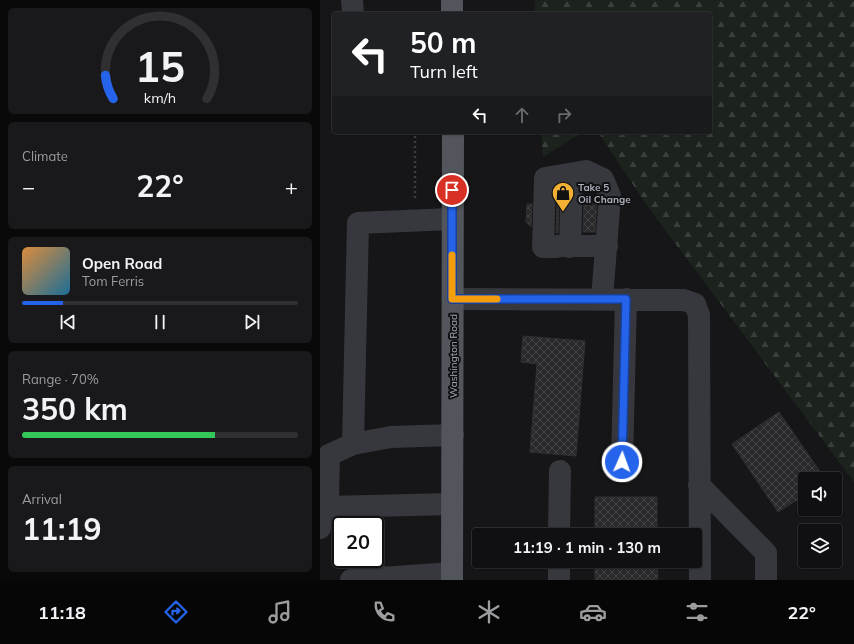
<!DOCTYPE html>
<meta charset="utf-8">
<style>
:root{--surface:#101012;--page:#19191b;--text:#f1f3f6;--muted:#9c9d9f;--line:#303032;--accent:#2563eb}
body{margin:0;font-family:Mulish,sans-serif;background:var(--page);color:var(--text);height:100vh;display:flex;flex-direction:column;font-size:15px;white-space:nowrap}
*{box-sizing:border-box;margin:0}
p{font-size:13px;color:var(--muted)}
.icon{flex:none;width:22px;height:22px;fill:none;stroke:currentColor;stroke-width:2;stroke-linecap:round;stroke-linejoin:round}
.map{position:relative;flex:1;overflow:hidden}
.side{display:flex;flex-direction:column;gap:8px;padding:8px;background:#09090a;width:320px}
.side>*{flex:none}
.guide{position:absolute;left:12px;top:12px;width:380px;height:122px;border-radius:4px;box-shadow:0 1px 3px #0004,0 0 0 1px var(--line);background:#202124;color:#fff;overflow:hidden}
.buttons{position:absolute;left:478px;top:472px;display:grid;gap:8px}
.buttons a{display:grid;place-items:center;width:44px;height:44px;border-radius:4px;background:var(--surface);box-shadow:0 1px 3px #0004,0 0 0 1px var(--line);font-size:20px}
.speed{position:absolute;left:12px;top:516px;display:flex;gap:8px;font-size:20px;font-weight:700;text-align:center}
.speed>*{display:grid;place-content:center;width:52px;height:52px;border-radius:50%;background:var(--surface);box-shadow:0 1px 3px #0004,0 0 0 1px var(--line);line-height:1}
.speed .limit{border:2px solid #111;border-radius:6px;background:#fff;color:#111}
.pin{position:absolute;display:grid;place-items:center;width:34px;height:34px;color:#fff;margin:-17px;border:2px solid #fff;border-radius:50%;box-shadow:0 1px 4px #0007}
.me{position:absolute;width:44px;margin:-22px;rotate:2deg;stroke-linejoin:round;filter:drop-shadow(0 0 3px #0008)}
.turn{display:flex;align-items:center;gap:14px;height:84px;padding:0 12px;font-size:18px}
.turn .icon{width:52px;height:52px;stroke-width:2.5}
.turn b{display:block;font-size:28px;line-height:34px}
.lanes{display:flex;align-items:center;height:38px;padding:0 12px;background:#0003;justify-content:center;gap:20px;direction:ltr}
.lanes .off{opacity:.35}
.big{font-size:30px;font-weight:700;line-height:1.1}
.side .card{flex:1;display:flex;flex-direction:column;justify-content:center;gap:6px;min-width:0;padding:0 14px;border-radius:6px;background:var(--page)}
.side .dial{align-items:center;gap:0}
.dial svg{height:104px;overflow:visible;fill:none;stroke:var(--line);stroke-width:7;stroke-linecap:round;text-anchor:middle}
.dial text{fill:var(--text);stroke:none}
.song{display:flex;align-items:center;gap:12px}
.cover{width:48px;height:48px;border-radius:6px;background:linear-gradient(135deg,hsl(30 70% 55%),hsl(200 70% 35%))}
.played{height:4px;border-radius:2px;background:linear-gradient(90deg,var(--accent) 15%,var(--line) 15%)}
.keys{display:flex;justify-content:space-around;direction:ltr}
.heat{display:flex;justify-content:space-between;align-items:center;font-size:22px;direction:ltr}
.charge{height:6px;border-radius:3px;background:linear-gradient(90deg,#34c759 70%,var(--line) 0)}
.trip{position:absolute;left:152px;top:528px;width:230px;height:40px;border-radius:4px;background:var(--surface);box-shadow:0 1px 3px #0004,0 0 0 1px var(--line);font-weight:700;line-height:40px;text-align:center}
.tab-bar{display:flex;height:64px;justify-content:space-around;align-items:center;background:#060607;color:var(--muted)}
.tab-bar .icon{width:28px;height:28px}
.tab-bar .selected{color:var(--accent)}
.tab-bar b{font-size:18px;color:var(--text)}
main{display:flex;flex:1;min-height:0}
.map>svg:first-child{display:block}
.forest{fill:url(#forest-firs)}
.building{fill:url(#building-cross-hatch);stroke:#303034}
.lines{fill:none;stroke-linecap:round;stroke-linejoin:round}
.path{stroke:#3d3f44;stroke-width:2.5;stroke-dasharray:2 3;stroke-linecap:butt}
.minor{stroke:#37383d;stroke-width:22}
.major{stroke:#53555c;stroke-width:22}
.route-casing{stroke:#184099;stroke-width:10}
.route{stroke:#2563eb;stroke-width:7}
.slow{stroke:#f59e0b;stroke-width:7}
.labels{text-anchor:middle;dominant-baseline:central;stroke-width:4;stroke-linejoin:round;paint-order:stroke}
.poi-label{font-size:10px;font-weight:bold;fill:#a8adb8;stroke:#111113;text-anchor:start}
.street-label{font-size:10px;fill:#a8adb8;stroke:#111113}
</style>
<main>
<section class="side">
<div class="card dial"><svg viewBox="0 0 100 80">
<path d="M14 69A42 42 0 1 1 86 69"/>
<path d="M14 69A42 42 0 0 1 8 51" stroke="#2563eb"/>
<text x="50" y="56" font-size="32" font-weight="700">15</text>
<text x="50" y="72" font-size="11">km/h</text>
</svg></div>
<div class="card"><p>Climate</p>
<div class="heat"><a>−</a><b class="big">22°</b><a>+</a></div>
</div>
<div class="card">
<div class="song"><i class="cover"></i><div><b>Open Road</b><p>Tom Ferris</p></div></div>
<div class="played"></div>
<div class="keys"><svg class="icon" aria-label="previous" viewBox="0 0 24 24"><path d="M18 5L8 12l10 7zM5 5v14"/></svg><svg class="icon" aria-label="pause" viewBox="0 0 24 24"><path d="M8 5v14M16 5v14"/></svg><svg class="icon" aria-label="next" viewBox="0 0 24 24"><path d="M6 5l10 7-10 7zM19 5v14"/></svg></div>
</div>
<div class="card"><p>Range · 70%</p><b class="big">350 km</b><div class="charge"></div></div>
<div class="card"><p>Arrival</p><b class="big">11:19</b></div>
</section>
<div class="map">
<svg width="534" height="580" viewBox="0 0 534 580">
<defs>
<pattern id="forest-firs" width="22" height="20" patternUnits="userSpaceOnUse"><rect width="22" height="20" fill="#1c231d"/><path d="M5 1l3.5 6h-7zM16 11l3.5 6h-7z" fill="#3a403c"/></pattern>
<pattern id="building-cross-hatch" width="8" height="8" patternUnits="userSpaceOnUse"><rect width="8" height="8" fill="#29292c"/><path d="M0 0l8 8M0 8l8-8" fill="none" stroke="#454548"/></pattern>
</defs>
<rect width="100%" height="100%" fill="#161618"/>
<!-- forest -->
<path class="forest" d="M215 0H534V482L328 207 278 132H390V14H214Z
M221 132H262L223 157Z"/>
<!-- building -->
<path class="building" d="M277 203 275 232H263L264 204Z
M207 204H212L211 227 206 222Z
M237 204H239L238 233H236Z
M203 336 265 341 256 456 210 452 217 364 201 362Z
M459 412 505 479H485V495L458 512 412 444Z
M275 497H337V535H275Z
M275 561H337L338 580H275Z"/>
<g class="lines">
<!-- path -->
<path class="path" d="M95 198V132"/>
<!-- minor -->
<path class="minor" d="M32 0 33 14
M236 246H287
M236 247H223L225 178 266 171
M250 247 252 176 266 171 283 179 290 196 282 299
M133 299 364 300 375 304 379 315 380 580
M33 444 71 437 133 435
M302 462 306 299
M379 485 446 553V580
M6 507 132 504
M0 528 8 498 9 455 33 444 38 223 132 219
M239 535 240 471
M47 559 61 580
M31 580 132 573
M239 580V561"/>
<!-- major -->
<path class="major" d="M132 0V14
M132 580 133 132"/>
</g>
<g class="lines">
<!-- route casing -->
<g class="route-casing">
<path id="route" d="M132 190V299H306L302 462"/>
</g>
<!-- route -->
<use href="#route" class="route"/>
<!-- slow -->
<path class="slow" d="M132 255V299H177"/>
</g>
<!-- icons -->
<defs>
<g id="shop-pin" transform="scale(1.15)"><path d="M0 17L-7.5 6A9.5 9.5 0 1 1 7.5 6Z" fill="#f2b134" stroke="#111113"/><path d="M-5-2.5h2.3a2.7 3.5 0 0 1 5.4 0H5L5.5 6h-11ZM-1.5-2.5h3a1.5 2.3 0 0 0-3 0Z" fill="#111"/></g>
</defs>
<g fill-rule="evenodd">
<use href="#shop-pin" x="243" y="193"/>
</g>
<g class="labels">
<!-- poi labels -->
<g class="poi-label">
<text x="258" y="187">Take 5<tspan x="258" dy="12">Oil Change</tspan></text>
</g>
<!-- street labels -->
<g class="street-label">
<text transform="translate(133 356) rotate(-90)">Washington Road</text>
</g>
</g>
</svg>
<div class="buttons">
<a><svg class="icon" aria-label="sound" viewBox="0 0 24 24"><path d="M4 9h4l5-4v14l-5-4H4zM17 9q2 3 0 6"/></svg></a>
<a><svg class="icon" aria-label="layers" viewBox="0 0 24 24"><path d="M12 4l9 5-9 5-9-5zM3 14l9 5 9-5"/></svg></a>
</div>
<div class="speed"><div class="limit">20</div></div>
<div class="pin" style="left:132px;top:190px;background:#d93025"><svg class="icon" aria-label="arrive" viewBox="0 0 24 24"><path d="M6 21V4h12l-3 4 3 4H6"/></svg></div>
<svg class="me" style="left:302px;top:462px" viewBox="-20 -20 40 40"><circle r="17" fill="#2563eb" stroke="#fff" stroke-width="3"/><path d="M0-11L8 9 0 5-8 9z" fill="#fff"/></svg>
<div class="trip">11:19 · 1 min · 130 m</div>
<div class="guide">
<div class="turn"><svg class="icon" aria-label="left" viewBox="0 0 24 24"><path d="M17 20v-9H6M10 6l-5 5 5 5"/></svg><div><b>50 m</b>Turn left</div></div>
<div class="lanes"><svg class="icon" aria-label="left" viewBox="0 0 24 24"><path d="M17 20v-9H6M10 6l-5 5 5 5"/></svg><svg class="icon off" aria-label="ahead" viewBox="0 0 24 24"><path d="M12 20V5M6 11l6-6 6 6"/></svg><svg class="icon off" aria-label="right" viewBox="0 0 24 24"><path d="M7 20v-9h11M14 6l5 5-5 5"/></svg></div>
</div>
</div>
</main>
<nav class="tab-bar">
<b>11:18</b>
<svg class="icon selected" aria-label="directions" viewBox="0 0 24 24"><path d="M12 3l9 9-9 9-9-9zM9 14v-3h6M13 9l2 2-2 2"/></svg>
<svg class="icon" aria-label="music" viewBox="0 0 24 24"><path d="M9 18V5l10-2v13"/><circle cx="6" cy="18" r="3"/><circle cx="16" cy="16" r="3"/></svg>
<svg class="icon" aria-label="phone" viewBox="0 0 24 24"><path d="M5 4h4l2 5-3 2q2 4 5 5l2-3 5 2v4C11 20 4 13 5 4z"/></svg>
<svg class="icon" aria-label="climate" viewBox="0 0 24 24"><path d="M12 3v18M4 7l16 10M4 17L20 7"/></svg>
<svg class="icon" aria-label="car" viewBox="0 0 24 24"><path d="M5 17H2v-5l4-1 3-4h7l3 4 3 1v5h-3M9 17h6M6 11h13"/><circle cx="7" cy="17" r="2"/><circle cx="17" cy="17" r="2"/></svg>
<svg class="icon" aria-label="filters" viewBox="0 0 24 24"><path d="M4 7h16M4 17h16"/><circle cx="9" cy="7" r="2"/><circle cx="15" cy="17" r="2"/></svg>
<b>22°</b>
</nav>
